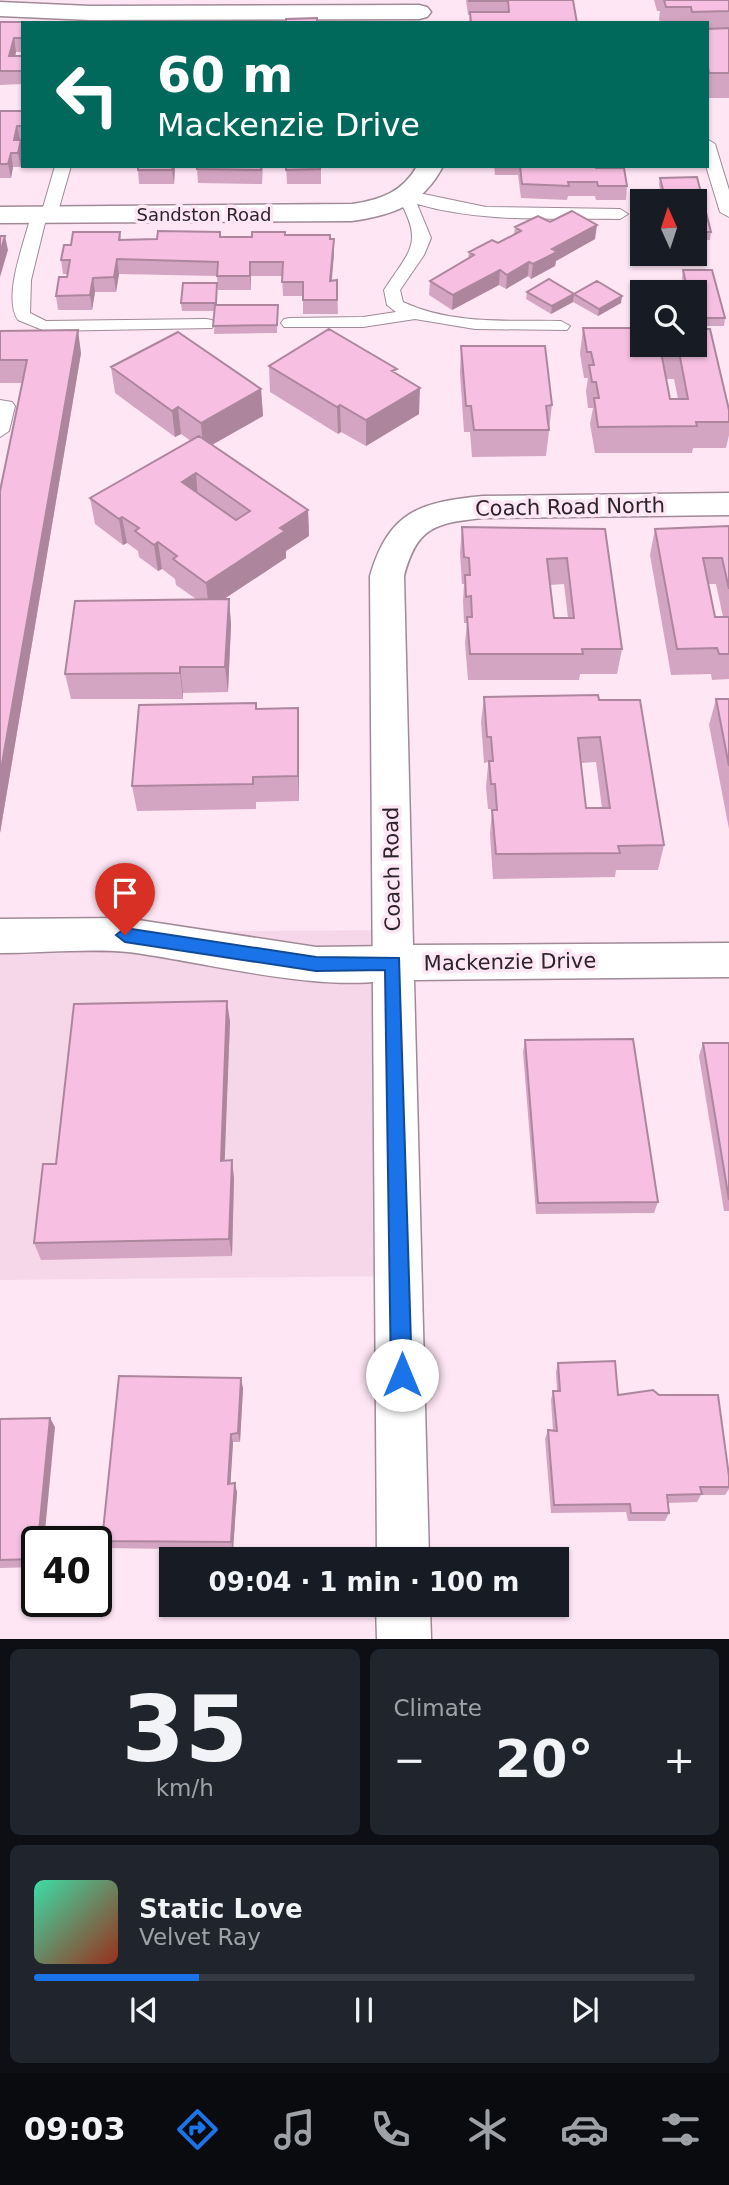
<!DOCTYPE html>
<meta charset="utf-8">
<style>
:root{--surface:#171b24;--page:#20242c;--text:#f1f3f6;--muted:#9ea1a6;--line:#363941;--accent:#1a73e8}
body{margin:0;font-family:"DejaVu Sans",sans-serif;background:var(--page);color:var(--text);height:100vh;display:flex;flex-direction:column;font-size:26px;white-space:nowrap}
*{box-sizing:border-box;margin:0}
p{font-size:23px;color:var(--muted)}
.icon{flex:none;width:38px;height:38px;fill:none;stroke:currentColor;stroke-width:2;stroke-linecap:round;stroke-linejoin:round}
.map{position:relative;height:1639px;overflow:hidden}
.panel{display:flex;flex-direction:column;gap:10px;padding:10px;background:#0d0f14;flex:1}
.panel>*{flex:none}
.top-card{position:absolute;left:21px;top:21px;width:688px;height:147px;border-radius:0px;box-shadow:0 2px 5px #0004;background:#00695c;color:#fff;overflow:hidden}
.needle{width:46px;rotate:357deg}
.fabs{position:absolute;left:630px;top:189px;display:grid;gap:14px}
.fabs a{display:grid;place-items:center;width:77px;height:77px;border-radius:0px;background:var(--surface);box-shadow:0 2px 5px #0004;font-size:35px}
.speed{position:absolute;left:21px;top:1526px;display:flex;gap:14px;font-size:35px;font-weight:700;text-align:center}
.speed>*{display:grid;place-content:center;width:91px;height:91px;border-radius:50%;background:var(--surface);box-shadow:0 2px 5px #0004;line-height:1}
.speed .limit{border:4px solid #111;border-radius:10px;background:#fff;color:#111}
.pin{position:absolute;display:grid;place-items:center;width:60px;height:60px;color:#fff;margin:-72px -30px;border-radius:50% 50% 50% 0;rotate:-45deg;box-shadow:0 0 7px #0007}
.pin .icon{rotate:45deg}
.me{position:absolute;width:77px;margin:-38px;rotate:0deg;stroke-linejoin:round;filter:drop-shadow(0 0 5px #0008)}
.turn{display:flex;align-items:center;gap:24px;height:147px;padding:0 21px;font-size:32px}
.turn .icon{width:91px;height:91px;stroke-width:2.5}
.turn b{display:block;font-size:49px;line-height:60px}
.big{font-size:52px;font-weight:600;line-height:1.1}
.panel .card{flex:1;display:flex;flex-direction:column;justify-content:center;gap:10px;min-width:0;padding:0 24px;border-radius:10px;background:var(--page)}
.panel .dial{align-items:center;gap:0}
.dial b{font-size:91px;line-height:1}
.song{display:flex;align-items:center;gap:21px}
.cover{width:84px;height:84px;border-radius:10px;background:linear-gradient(135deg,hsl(160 70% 55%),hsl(10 70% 35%))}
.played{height:7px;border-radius:4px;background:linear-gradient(90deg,var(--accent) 25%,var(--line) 25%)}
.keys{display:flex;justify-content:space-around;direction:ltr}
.heat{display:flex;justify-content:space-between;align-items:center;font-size:38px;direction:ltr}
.panel .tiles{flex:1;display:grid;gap:10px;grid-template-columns:1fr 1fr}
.card:last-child{grid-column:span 2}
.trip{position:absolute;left:159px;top:1547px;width:410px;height:70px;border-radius:0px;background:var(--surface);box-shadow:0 2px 5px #0004;font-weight:600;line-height:70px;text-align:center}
.menu{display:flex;height:112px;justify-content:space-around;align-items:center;background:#090b0e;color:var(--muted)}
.menu .icon{width:49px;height:49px}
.menu .active{color:var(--accent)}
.menu b{font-size:32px;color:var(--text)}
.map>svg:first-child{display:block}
.built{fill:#f6d7e9}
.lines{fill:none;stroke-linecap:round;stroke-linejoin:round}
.lane-casing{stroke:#a08a97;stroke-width:2}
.street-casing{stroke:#a08a97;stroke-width:3}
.secondary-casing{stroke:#a08a97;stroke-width:3}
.lane{fill:#fff;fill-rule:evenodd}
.street{fill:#fff;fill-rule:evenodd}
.secondary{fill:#fff;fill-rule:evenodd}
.wall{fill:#d4a5c2;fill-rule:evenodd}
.shaded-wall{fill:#ad869e}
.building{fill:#f7c0e2;stroke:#ad869e;stroke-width:2;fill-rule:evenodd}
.route{fill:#1a73e8;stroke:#114b97;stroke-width:2}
.labels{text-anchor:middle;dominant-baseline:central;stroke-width:7;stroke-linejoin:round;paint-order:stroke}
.far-street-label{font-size:18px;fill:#2d2429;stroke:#fee6f4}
.street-label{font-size:21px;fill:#2d2429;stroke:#fee6f4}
</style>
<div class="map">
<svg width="729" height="1639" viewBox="0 0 729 1639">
<rect width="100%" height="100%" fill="#fee6f4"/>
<!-- built -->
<path class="built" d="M398 930 407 1276 0 1280V933Z"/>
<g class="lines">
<!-- lane casing -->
<g class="lane-casing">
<path id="lane" d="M707 139 715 144 729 190V217L720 212 706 166Z
M55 166H71L57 215 46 219 31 280 30 313 46 321 206 319 212 320 215 324 212 328 45 331 18 320C2 296 25 242 31 215L42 211Z
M409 191 486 207 620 209 628 214 620 219C552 218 483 223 417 204L431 238 424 255 400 290 403 302C452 325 508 320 561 321L570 326 567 330 475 329 415 319 363 327H284L281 323 284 319 290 318 363 317 396 312 387 305 384 290C409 251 425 244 398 198Z
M0 400 12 402 15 406 9 431 0 437Z"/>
</g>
<!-- street casing -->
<g class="street-casing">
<path id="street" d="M0 2 90 6 419 5 427 7 431 12 427 17 419 19 90 20 0 16Z
M417 166H443C423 205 393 215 352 221L0 223V207L352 204C380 200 403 192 417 166Z
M125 918 316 947 393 946 408 951 414 963 408 975C340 999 202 961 128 952 87 948 42 953 0 953V919Z"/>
</g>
<!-- secondary casing -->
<g class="secondary-casing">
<path id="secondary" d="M729 493V515L483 518C435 523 417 527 404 576L413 945 729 943V977L414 980 429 1559H377L370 576C389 511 420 502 483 496Z
M376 1605H430L431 1639H377Z"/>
</g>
<!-- lane -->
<use href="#lane" class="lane"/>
<!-- street -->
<use href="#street" class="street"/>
<!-- secondary -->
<use href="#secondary" class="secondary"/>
</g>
<!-- wall -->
<path class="wall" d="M466 0H573L577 23H469L470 15H468Z
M654 0H729V98H707V23H660L659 19 660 11H657Z
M0 22 23 23V52H16L15 56H23V84L0 85Z
M0 111H23V140H20H21L23 150V158L21 167H13L11 178H0Z
M175 166 174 184H139L138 170Z
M263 166 262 184 198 183 197 169Z
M286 166H321V184H287Z
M494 166H595L596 168 627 186 626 200H596L595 196H568L567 200 521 198 518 175H495Z
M697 177 711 232 710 240H695V201H663L659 185 660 178Z
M550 222 595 239 556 261 555 266 531 279 528 276 506 289 499 285 452 310 429 295 430 281 468 259 469 252 498 243 514 234 515 227Z
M120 232 121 240 285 235 334 239V253L332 281 337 280 338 314H303V296H283L282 276H251V290H218L217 276 119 274 116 292H95L92 310H58L56 296 67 277V274H63L61 260 71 245Z
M683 270 725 318 724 326H695V292H685L682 278Z
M217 283V305H278L277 333 214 334 215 311H182L181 303Z
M527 292 574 294 621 303 598 316 573 302 551 314 526 299Z
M583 328 695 345 729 410V435L726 448H693L692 453H595L590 424 593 408H588L586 391 588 378H584L580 354ZM666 379H674L678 399H670Z
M0 331 81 353 0 833V491L22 383H0Z
M461 346 552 405 546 456 472 457 470 432H464L460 373Z
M269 366 396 374 419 414 366 446 341 432 338 434 270 392Z
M111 367 261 389 263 416 211 445 308 510 309 536 286 551V558L224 599H229L231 625 228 692 183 693V699H71L65 674 196 599 176 585 175 579 162 569 158 571 139 557 138 551 127 543 123 545 95 524 90 498 191 441 181 434 175 437 115 393Z
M729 526V679L712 680 711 674 671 675 650 555 655 529ZM708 584H716L723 617H715Z
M462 527 605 529 622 649 617 674H580L579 680H468L465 643 467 623H464L463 601 464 584H462L460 553ZM564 584 568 618H554L550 585Z
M484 697 599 700 664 845 658 870H616L615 877 493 879 490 834 492 811V809H488L486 787 488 765V762L484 763 481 722ZM596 762 602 808H586L581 763Z
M716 699H729V829L709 725Z
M299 733V801L256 802V809L137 811 132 786Z
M230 1021 224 1161 234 1178 232 1256 41 1260 34 1243 56 1164Z
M525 1040 658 1202 654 1213 536 1214 523 1052Z
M703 1043H729V1211H724L699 1056Z
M558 1363 618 1395 729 1476V1489L725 1495H701L697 1502 668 1503 669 1513 665 1521H628L626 1512 551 1513 545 1439 548 1430 553 1431 551 1400 553 1391H557L556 1372Z
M243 1388 240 1442H233L230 1484 237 1492 233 1550 106 1548 102 1541Z
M0 1419 55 1427 37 1542V1567L0 1568Z"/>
<!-- shaded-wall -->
<path class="shaded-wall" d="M14 38 16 52 12 70 9 56Z
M17 126 20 140 16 154 14 140Z
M21 140 23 158 21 167 18 153Z
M11 153 13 167 11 178 8 164Z
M173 166H175L174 184 172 170Z
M597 225 595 239 556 261 555 266 531 279 533 264 552 249Z
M5 236 8 250 0 277V253Z
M334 239V253L330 295V281Z
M117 259 119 274 116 292 114 277Z
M250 262 251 276V290L250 276Z
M529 262 528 276 506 289 507 275Z
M500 270 499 285 452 310 453 295Z
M93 278 95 292 92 310 90 295Z
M574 294 573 302 551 314 552 306Z
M622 296 621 303 598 316 599 309Z
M78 330 81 353 0 833V775Z
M420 388 419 414 366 446V420Z
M261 389 263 416 203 450 201 423Z
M340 405 341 432 338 434 337 407Z
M178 407 181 434 175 437 172 411Z
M196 473 198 499 182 482Z
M308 510 309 536 286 551V558L209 609 206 583 280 528Z
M122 517 127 543 123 545 119 519Z
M158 542 162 569 158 571 154 545Z
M229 599 231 625 228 692 225 667Z
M180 667 183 693V699L180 673Z
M298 708 299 733V801L298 776Z
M227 1001 230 1021 224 1179 221 1161Z
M232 1160 234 1178 232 1256 229 1239Z
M241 1378 243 1388 240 1442 238 1433Z
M50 1418 55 1427 44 1542H38Z
M231 1434 233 1442 230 1492 228 1484Z
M235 1483 237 1492 233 1550 231 1542Z"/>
<!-- building -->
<path class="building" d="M469 0H573L577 23H471L470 12H509L508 1H469Z
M664 0H729V11L692 12 691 7H666Z
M317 18V23H286V19Z
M85 21H115L114 23H85Z
M0 22H34L23 23V38H14L9 56H23V71H0Z
M729 28V73H709L708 68H707V29Z
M0 111H23V126H17L14 140H21L18 153H11L8 164H0Z
M138 166H173L172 170H138Z
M197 166H261V170L197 169Z
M286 166H320V169L286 170Z
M520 166H595L596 168H624L627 186H598L597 182H568L569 186 522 184Z
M697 177 711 232H695V201H666L660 178Z
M572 211 597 225 552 249 557 252 533 264 529 262 507 275 500 270 453 295 430 281 474 255 469 252 492 240 498 243 521 231 515 227 538 216 550 222Z
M158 231 220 232V237H252V232H285V235H330V239H334L330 281 337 280V300H303V282H282L283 262H250V276H217L218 262 117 259 114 277 93 278 90 295 56 296 59 277H67L70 260H61L64 245H71L73 232H120L119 240 157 239Z
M0 236H5L0 253Z
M683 270H712L725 318H695V292H688Z
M549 279 574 294 552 306 527 292Z
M597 281 622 296 599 309 574 294Z
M183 283H217L216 303H181Z
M215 305H278L277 325 213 326Z
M583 328H642V345H695V329H710L729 410V422H696L697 426 598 427 594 398H599L596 382H592L589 365H594L591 352H587ZM661 352H679L688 399H670Z
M329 329 397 369 392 371 420 388 366 420 340 405 337 407 269 366Z
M78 330 0 775V491L27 360H0V331Z
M178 332 261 389 201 423 178 407 172 411 111 367Z
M461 346H545L552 405 546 406 549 430H474L471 406H466Z
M199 436 308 510 280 528 285 531 206 583 173 559 177 556 158 542 154 545 135 531 139 528 122 517 119 519 90 498ZM196 473 250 511 236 520 182 482Z
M729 526V589L722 558H703L715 617H729V654H719L717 648 677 649 655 529Z
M462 527 605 529 622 649H582L583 654H470L467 617H472L471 596 466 597 465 575H470L469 558 464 557ZM567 558 574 618H554L547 559Z
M229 599 225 667H180V673L65 674 75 601Z
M598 695 599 700H640L664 845 618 846 620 853 496 854 492 810H497L495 784H491L489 761H493L491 737H487L484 697ZM600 737 610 808H586L578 738Z
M716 699H729V766Z
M256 703V709L298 708V776L253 777V784L132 786 139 705Z
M227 1001 221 1161 232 1160 229 1239 34 1243 43 1164H56L74 1004Z
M633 1039 658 1202 538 1203 525 1040Z
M703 1043H729V1200Z
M615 1361 618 1395 653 1390 659 1395H718L729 1476V1487H700L702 1494 667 1495 669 1513H631L630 1504 554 1505 548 1430 557 1431 553 1391H560L558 1363Z
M119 1376 241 1378 238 1433 231 1434 228 1484 235 1483 231 1542 102 1541Z
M50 1418 38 1542H37L36 1559 0 1560V1419Z"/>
<!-- route -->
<path class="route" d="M125 928 316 957 399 958 412 1375 409 1382 402 1385 394 1382 391 1375 385 970 316 971 125 942 116 935Z"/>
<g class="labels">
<!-- far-street labels -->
<g class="far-street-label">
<text x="204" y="214">Sandston Road</text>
</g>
<!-- street labels -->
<g class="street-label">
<text transform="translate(570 507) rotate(-1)">Coach Road North</text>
<text transform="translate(392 869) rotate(-91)">Coach Road</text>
<text transform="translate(510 962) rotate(-1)">Mackenzie Drive</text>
</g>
</g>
</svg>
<div class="fabs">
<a><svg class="needle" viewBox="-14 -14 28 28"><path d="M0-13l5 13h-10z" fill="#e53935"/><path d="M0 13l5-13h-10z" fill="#9ea1a6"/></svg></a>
<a><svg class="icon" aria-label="search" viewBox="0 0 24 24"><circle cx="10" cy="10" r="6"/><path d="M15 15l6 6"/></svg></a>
</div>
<div class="speed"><div class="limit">40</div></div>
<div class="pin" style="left:125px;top:935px;background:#d93025"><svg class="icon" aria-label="arrive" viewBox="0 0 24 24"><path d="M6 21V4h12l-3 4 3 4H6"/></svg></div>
<svg class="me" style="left:402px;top:1375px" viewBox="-20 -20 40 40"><circle r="19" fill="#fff"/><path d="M0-13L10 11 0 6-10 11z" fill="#1a73e8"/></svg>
<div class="trip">09:04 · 1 min · 100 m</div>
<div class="top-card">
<div class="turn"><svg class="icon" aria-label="left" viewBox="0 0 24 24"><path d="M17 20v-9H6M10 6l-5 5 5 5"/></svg><div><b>60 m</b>Mackenzie Drive</div></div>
</div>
</div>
<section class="panel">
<div class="tiles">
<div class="card dial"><b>35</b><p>km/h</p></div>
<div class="card"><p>Climate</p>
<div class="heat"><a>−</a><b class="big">20°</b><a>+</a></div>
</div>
<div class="card">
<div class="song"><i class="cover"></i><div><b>Static Love</b><p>Velvet Ray</p></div></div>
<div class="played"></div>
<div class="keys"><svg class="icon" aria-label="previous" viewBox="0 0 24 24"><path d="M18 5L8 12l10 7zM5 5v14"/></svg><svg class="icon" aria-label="pause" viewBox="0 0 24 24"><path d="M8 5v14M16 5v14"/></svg><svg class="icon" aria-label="next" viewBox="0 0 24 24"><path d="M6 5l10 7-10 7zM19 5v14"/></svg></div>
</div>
</div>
</section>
<nav class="menu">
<b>09:03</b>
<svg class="icon active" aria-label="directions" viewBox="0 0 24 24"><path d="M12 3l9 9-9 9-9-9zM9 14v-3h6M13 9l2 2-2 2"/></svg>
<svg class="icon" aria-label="music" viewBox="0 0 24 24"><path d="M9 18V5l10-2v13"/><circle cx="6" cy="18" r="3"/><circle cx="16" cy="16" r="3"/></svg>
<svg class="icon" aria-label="phone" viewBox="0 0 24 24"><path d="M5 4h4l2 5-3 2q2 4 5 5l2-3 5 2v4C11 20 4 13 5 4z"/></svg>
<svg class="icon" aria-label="climate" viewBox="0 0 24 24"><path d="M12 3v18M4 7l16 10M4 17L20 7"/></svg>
<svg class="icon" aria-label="car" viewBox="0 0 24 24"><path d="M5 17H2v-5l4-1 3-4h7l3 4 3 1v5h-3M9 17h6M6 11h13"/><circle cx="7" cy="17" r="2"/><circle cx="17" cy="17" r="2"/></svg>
<svg class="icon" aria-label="filters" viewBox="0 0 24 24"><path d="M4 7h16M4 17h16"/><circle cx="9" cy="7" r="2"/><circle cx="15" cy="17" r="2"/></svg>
</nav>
